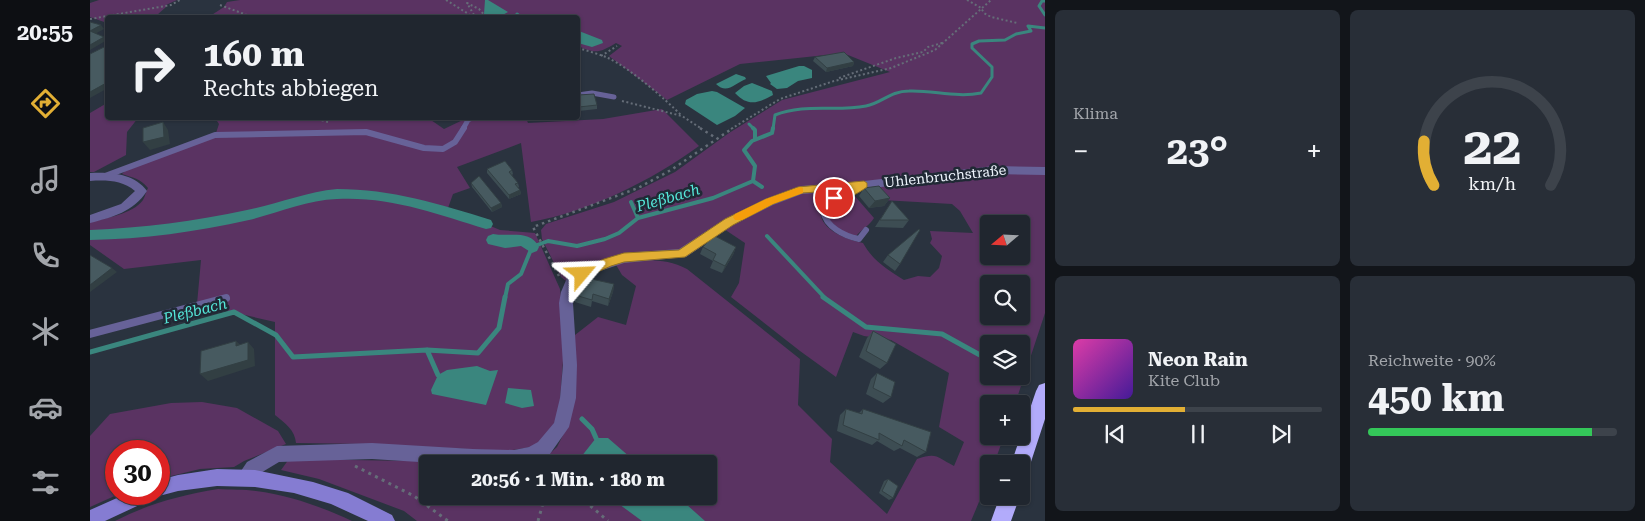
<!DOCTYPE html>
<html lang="de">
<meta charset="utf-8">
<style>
:root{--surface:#20262f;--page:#282e37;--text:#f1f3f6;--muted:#a2a5aa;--line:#3d434b;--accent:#e2af34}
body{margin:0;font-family:"Roboto Serif",serif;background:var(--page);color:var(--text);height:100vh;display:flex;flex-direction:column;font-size:19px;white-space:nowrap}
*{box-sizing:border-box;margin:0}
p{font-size:16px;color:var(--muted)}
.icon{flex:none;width:28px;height:28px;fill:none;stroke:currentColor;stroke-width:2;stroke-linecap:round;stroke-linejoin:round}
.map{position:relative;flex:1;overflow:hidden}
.side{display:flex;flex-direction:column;gap:10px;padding:10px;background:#12151a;width:600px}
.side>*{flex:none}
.banner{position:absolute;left:15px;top:15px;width:475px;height:105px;border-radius:5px;box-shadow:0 1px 4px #0004,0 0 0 1px var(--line);background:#20262f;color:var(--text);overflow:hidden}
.needle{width:32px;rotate:251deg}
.buttons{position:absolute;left:890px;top:215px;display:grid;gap:10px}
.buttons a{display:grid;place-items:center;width:50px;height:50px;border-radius:5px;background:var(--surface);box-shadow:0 1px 4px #0004,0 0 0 1px var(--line);font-size:25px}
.speed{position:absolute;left:15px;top:440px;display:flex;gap:10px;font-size:25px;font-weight:700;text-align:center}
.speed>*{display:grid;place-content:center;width:65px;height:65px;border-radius:50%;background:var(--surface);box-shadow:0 1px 4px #0004,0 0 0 1px var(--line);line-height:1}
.speed .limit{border:8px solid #d22;background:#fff;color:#111}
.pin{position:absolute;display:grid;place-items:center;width:42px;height:42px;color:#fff;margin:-21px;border:2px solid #fff;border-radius:50%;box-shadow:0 1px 5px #0007}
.me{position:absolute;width:55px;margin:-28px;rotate:64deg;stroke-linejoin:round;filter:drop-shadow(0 0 4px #0008)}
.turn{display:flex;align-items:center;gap:18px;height:105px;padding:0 15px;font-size:22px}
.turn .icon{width:65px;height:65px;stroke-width:2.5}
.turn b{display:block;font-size:35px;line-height:42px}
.big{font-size:38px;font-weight:700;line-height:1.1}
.side .tile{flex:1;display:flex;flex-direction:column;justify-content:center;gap:8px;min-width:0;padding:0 18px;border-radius:8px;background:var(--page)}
.side .dial{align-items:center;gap:0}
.dial svg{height:130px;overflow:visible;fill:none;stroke:var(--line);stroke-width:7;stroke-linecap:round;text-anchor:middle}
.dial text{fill:var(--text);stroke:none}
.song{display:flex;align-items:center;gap:15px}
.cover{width:60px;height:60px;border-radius:8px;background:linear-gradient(135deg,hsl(320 70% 55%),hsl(260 70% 35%))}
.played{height:5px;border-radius:2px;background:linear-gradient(90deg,var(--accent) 45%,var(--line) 45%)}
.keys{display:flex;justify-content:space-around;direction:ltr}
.heat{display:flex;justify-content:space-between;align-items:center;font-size:28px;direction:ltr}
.charge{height:8px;border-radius:4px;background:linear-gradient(90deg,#34c759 90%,var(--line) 0)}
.side .tiles{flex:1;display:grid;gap:10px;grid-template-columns:repeat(2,1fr)}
.trip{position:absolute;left:329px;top:455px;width:298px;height:50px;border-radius:5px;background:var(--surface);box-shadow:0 1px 4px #0004,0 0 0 1px var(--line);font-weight:700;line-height:50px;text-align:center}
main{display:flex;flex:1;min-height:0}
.menu{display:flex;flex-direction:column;width:90px;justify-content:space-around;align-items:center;background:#0d0f13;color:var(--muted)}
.menu .icon{width:35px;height:35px}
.menu .active{color:var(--accent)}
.menu b{font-size:22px;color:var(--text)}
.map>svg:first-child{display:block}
.green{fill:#5a3362;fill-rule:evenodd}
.water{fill:#3a867e}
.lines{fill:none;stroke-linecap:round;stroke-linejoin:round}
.stream-far2{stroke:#3a867e;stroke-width:3}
.stream-far1{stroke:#3a867e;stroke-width:4}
.stream{stroke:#3a867e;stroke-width:5}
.canal{fill:#3a867e;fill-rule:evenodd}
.path-far2{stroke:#656d78;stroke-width:2;stroke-dasharray:2 2.5;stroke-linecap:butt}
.path-far1{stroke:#656d78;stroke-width:2.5;stroke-dasharray:2.5 4;stroke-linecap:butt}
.path{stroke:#656d78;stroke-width:3;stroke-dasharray:3 4.5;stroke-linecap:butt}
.service-far2{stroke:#676298;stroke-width:5}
.service-far1{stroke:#676298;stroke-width:6}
.service{stroke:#676298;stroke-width:8}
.minor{fill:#676298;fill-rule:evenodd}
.secondary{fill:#857cd2;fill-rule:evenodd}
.motorway{fill:#b2abfb;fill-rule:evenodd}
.wall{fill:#3d4d53}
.shaded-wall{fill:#323f43}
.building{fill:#475a60;stroke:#323f43}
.route{fill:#e2af34;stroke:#937222}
.slow{fill:#f59e0b}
.labels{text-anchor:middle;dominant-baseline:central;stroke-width:5;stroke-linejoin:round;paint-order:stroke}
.street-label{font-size:14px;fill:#eef4fc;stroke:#202935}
.water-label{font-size:15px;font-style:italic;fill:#55e7d9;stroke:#202935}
</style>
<main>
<nav class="menu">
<b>20:55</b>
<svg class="icon active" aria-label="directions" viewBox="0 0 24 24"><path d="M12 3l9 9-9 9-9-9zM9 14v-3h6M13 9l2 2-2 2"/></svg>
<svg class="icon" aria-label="music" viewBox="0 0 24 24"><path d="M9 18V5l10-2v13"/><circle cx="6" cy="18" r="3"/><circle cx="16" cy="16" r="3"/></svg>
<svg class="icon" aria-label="phone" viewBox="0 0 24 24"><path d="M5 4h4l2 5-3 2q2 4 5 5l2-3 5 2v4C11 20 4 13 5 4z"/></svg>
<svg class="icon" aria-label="climate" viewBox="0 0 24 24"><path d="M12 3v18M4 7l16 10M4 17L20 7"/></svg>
<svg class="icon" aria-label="car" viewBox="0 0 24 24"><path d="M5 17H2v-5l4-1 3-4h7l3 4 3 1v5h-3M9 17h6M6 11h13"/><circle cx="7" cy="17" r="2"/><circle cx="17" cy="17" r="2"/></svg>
<svg class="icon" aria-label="filters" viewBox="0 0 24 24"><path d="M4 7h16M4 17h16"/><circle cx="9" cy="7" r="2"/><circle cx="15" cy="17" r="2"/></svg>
</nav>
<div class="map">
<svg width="955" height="521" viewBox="0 0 955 521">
<rect width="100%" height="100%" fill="#2a333f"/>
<!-- green -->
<path class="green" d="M9 0H87L76 5V7L67 15V17L18 18 17 23 0 17V3Z
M150 0H955V168L716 187 586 251 560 253 476 281 471 277 452 239 451 230 456 224 524 202 585 172 639 133 692 100 800 72 753 53 741 57 736 55 650 64 577 100 519 56 532 46 526 43C509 53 506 54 488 46V18H117L134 7 137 2Z
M17 103 18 118H48L37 132 36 155 4 172H0V113Z
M572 109 609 146C563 180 498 212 441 222L431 143 367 167 380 188 363 194 358 208 410 230 445 233 470 289 475 335 469 413 461 430 453 440 441 447 417 451 276 444 206 443C205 430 195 423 185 415V322L107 304 111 260 34 269 0 245V222C16 218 43 214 53 200 55 197 56 191 58 188 50 178 43 178 32 174L36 170 125 136 129 124 125 118H338L354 129 377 118H436L438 123 513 119Z
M883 174H955V313L925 404H899V436H914L904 464H899V478L881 521H327L314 511 229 479 191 470 199 459 322 461 374 464H338V496H618V464H426L454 459 467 447 476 429 485 335 508 317 536 325 546 286 532 275 525 263C550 260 574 257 597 269L710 359 708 405 742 439 740 462 797 514 827 459C847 452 847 457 864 466L874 442 849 427 859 373 801 340 774 336 763 332 746 377 710 351 641 297 649 283 655 243 634 229 648 220 712 192 758 189 733 202C721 226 754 239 773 243 783 261 797 269 814 280L828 276 840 277 849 268 852 256 840 243 842 239 840 231 883 233 870 211 862 204 792 200 790 186ZM899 224H931V256H899ZM899 284H931V316H899ZM899 344H931V376H899Z
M763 194 784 218C780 225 772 229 766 236L751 231 736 217V207L748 199Z
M112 402 147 408 188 431 196 444 154 461 144 467 110 469 69 479V451H26V494H29L0 507V436L20 414 81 403Z
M128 489C140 490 154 489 166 491 199 495 232 507 262 521H25C58 504 91 495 128 489Z"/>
<!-- water -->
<path class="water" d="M395 0H398L418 12 409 17H397L394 14Z
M489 31 512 40 513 43 502 47 488 43Z
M709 66H714L722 70V78L708 81 697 88 687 89 680 84 681 83 676 76Z
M646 74 655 77 656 79C645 83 637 95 626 84Z
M662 83 682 91 683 95C668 103 658 107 645 93L654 86Z
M622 91 627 92 655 108 645 116 627 125 595 104 596 100 607 94Z
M387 366 400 371 408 370 396 405 342 394 341 390 348 375 357 370Z
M418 388 441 390 444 406 432 408 415 403Z
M506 438H518L548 464H492L491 457Z
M518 496H587L615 521H552Z"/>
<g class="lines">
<!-- stream-far2 -->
<path class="stream-far2" d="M955 1H952L949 6 955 15
M427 14 432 18
M659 124 664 129
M683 129 685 115C715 103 745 112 776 106 792 103 800 91 819 91 843 90 866 98 891 93L902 77V67L882 48V44L889 41 915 40 926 34 941 31 938 26 955 28"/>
<!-- stream-far1 -->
<path class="stream-far1" d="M663 128 665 130V139
M663 181 672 187
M541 202 548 218
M677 236 735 298
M415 298 418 284 431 274 442 247 458 241 487 246 515 239 529 233 548 218 623 198 663 181 665 166 654 150 662 141 682 133 683 128"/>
<!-- stream -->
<path class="stream" d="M733 297 776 327 852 334 899 360
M337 350 348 375
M0 352 144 312 186 335 203 357 337 350 388 353 409 328 415 297
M492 419 502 429 506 438"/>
<!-- canal -->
<path class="canal" d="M247 189C301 189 350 204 401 220L403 224 401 228 396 229C348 214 299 196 247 199 217 200 188 213 159 220 106 232 53 239 0 240V230C53 228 105 221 157 210 187 204 216 192 247 189Z
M403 234C420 237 440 229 449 247L447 251 442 253 431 246 415 248 398 244 396 240 398 236Z"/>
<!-- path-far2 -->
<path class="path-far2" d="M356 0 385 18
M877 0 891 8 894 13 901 17 927 23
M130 5 165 18
M384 15 377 3 389 9 397 18
M0 19 81 5 90 0
M488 48C498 51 509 54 518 58 540 68 575 99 592 116
M511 56 527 46
M749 78 806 58 833 52 838 47 852 43
M532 101 592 116 612 129
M223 118 238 122
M641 129 690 99 744 81 801 68 845 50 901 0"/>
<!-- path-far1 -->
<path class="path-far1" d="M610 128 626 138
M469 276 443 227 548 188 581 170 643 128"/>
<!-- path -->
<path class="path" d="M265 466 324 496 358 521
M489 496 518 521
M448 521 455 496"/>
<!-- service-far2 -->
<path class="service-far2" d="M488 95 502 93 524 97
M373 129 378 120 382 118"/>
<!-- service-far1 -->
<path class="service-far1" d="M15 176 125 135 276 132 334 148 353 149 365 142 374 128
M773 185C759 193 739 195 733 211 736 227 754 236 769 239L776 230"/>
<!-- service -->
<path class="service" d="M0 334 136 298"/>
<!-- minor -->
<path class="minor" d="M904 166 955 167V175L904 174 774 189 712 194 683 205 643 225 596 257 534 263 507 272 487 285 485 292 483 303 487 365 486 398 479 427 460 454 437 464H360L282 459 189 462 169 474 161 483 155 485 149 483 147 477 157 462 187 446 282 443 383 449 424 450 439 447 448 442 464 423 470 398 473 365 469 303 471 292 477 278 499 264 534 253 589 249 635 219 675 199 711 186 774 181Z
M0 173C20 172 44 173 57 191 43 212 23 217 0 223V215L31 204 45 191C32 180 16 180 0 181Z"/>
<!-- secondary -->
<path class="secondary" d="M127 469 165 470 223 482 258 493 302 515 305 521H278L241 504 204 493 165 487 127 486 88 491 69 496 63 494H69V480L88 475Z
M36 494H62L60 500 15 521H0V510Z"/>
<!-- motorway -->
<path class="motorway" d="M955 383V419L938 471 931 474V464H921L946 391 949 385Z
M910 496H930L921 521H901Z"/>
</g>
<!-- wall -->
<path class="wall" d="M725 57 764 62 763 66 736 72 723 61Z
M488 95 507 105V109L489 111 488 105Z
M397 169 422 170 423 174 422 175 428 183 429 187H428L430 190 431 194 419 199 397 173Z
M381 183 411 203 412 207 402 212 382 187Z
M774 188 800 198 794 206 779 208 769 196Z
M802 201 819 220 813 228 785 227Z
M613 247H646L643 255 632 273 620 268 623 261 610 254Z
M798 255 810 264 805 271 793 262Z
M524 284 523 292 518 306 502 301 501 307 485 302V295Z
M783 331 797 363 790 369 769 357 777 338Z
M787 373 801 397 793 403 776 394 781 379Z
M756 409 769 413 773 409 836 452 827 457 810 448 804 451 787 441 782 445 747 431 750 415Z
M798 479 803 498 799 500 789 493 794 481Z"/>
<!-- shaded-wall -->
<path class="shaded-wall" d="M11 25 14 29 3 35 0 31Z
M14 37 17 40 0 50V45Z
M764 62 763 66 736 72 737 68Z
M18 82V88L0 98V92Z
M73 122 78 130 80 144 60 150 53 142Z
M430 190 431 194 419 199V195Z
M800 198 794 206 779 208 785 201Z
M411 203 412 207 402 212 401 208Z
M646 247 643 255 632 273 635 266Z
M22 268 27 272 0 292V285Z
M524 284 523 292 518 306 519 299Z
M146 341 153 347 146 346Z
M158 342 164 349 165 366 118 381 110 374Z"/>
<!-- building -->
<path class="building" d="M0 22 11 25 0 31Z
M0 31 14 37 0 45Z
M18 45V82L0 92V54Z
M754 52 764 62 737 68 725 57Z
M504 94 507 105 489 107 488 100V95Z
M73 122 74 137 53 142V128Z
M415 161 422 170 419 172 428 183 425 184 430 190 419 195 397 169Z
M389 176 411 203 401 208 381 183Z
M789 186 800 198 785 201 774 188Z
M802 201 819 220H790Z
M829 229 830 230 810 264 798 255Z
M623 235 646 247 635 266 623 260 626 254 613 247Z
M0 255 22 268 0 285Z
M492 277 524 284 519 299 503 294 502 300 485 295 490 278Z
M783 331 806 344 797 363 776 351Z
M146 341V346L158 342V360L110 374 111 351Z
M787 373 805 382 801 397 783 388Z
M756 409 772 414 773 409 841 432 836 452 814 440 812 446 789 433V440L753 425Z
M798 479 808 486 803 498 792 491Z"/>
<!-- route -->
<path class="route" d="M774 181 777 183V187C767 194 752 203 740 201L739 198 740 196 758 190 712 193 683 204 643 225 595 257 534 262 521 266 492 279 488 277 486 274 488 271 514 259 534 253 589 250 635 219 676 199 708 187Z"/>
<!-- slow -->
<path class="slow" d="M710 187 713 188V193L683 204 652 220H645L643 217 645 214 676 199Z"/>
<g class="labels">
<!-- street labels -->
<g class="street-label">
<text transform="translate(855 176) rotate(-6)">Uhlenbruchstraße</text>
</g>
<!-- water labels -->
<g class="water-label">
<text transform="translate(578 198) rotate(-16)">Pleßbach</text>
<text transform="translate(105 311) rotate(-14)">Pleßbach</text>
</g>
</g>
</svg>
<div class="buttons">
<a><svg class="needle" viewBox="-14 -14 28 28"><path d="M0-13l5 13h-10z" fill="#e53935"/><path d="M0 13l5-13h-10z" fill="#a2a5aa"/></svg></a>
<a><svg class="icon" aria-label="search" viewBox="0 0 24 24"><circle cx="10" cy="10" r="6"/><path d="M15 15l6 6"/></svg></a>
<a><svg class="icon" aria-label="layers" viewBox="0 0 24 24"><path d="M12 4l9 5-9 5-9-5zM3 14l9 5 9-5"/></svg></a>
<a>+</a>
<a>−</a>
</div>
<div class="speed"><div class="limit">30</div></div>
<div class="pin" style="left:744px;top:198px;background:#d93025"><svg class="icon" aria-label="arrive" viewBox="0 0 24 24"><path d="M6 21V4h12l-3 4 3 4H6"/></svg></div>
<svg class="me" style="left:492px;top:274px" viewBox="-20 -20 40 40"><path d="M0-17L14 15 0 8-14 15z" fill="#e2af34" stroke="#fff" stroke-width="4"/></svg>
<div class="trip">20:56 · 1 Min. · 180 m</div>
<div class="banner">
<div class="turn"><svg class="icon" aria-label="right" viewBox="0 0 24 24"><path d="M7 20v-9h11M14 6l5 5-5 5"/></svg><div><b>160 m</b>Rechts abbiegen</div></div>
</div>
</div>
<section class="side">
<div class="tiles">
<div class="tile"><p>Klima</p>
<div class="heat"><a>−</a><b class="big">23°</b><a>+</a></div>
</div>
<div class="tile dial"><svg viewBox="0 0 100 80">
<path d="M14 69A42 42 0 1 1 86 69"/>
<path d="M14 69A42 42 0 0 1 8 42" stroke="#e2af34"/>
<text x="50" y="56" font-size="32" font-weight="700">22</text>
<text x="50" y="72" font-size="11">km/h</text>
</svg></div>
<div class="tile">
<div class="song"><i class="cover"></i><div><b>Neon Rain</b><p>Kite Club</p></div></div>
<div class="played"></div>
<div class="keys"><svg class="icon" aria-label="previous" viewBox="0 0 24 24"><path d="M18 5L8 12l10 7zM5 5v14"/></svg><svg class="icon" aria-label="pause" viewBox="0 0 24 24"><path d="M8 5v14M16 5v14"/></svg><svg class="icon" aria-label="next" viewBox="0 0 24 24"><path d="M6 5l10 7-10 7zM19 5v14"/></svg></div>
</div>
<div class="tile"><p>Reichweite · 90%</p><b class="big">450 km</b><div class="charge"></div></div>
</div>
</section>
</main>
